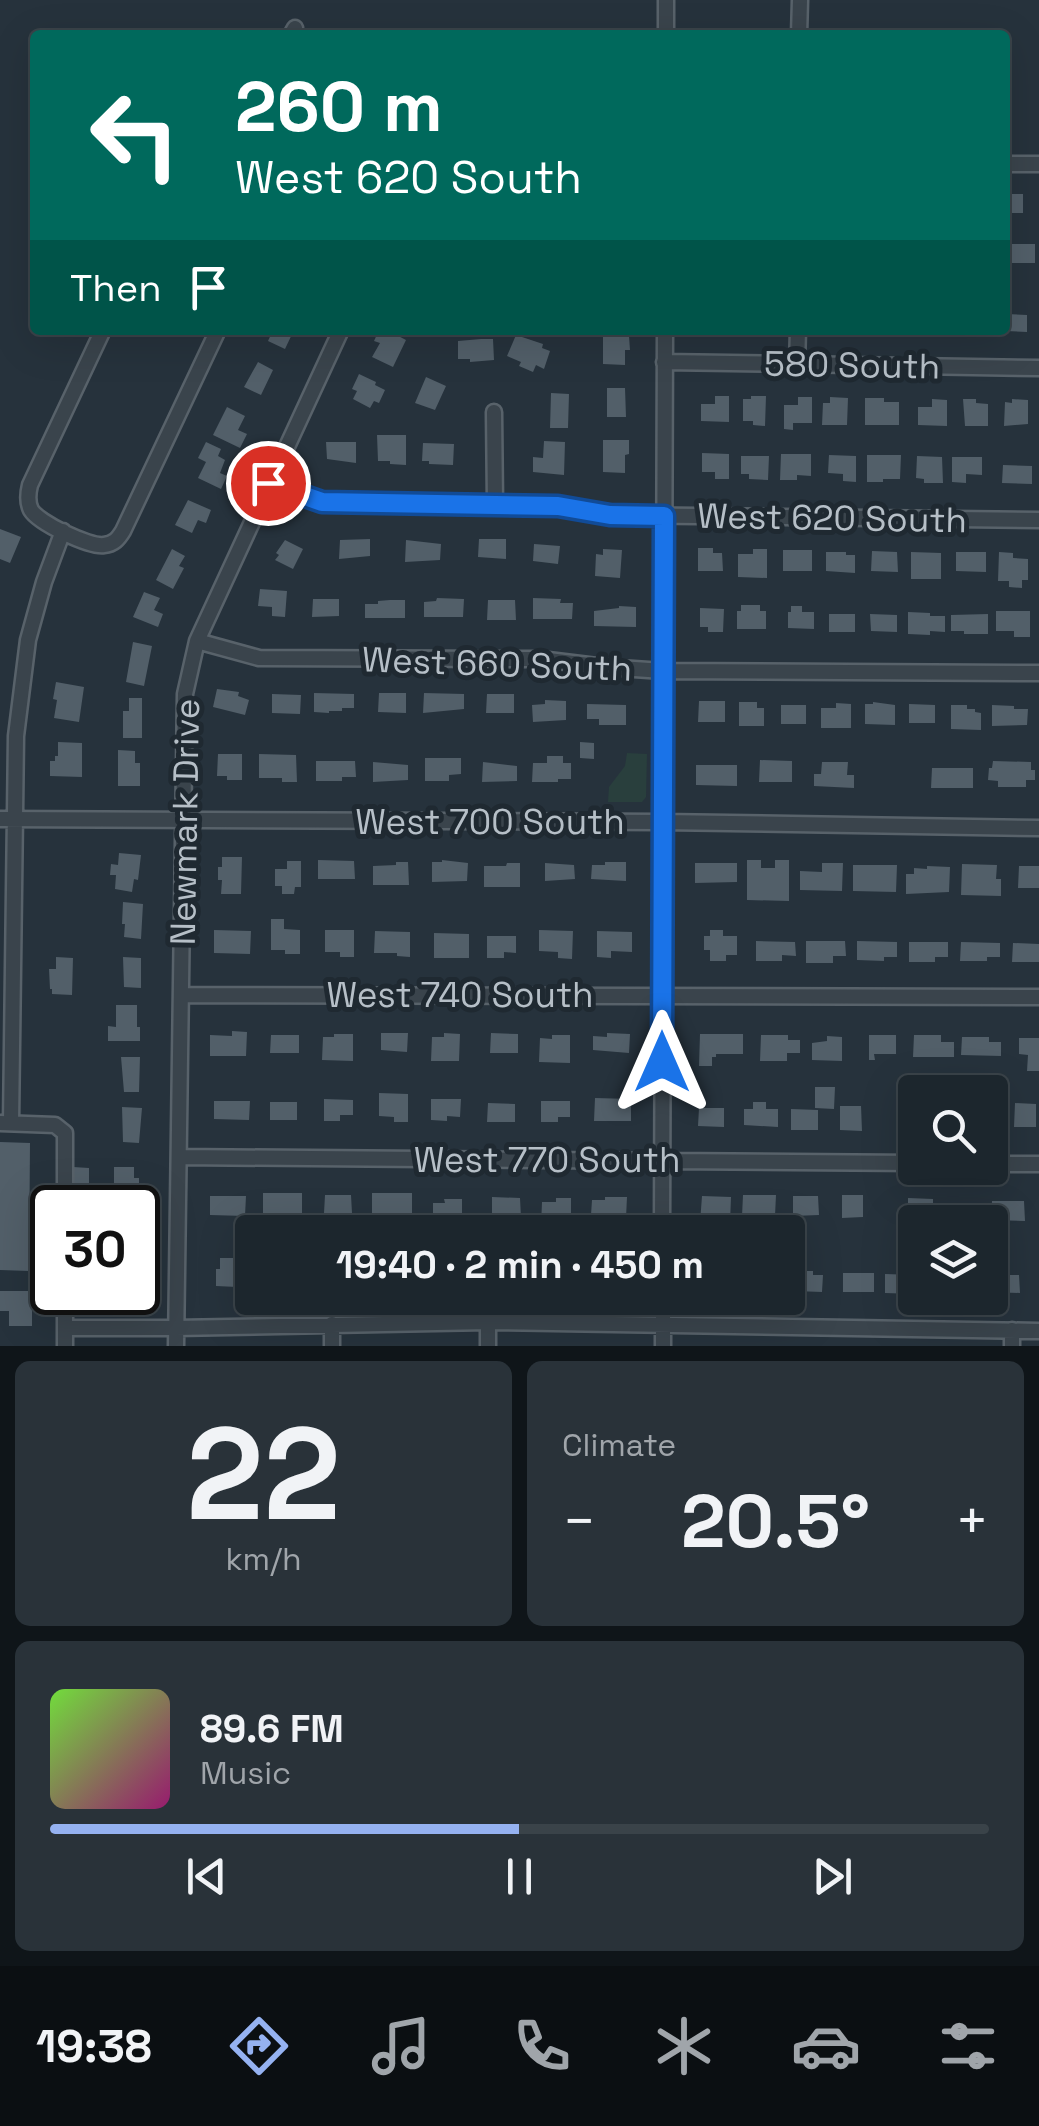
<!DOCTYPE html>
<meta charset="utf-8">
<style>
:root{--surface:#1c262d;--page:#293239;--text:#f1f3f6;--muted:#a0a5aa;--line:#3a4349;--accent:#95b2f1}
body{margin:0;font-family:"Space Grotesk",sans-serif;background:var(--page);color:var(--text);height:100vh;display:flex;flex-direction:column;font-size:38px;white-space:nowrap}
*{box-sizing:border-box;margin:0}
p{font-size:32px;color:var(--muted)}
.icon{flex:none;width:55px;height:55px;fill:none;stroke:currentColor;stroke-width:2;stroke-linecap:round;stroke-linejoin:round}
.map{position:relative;height:1346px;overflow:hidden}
.side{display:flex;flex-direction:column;gap:15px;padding:15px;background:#0f1519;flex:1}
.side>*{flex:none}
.hud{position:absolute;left:30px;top:30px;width:980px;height:305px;border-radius:10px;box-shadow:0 10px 40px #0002,0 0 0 2px var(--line);background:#00695c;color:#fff;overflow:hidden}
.fabs{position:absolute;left:898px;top:1075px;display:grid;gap:20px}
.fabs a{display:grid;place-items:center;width:110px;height:110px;border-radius:10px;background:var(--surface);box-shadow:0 10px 40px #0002,0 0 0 2px var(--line);font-size:50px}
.speed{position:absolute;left:30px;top:1185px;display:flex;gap:20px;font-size:50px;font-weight:700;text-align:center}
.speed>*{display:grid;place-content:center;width:130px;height:130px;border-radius:50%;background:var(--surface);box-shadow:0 10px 40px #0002,0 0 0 2px var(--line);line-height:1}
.speed .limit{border:5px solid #111;border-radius:15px;background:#fff;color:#111}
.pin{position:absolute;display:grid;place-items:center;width:85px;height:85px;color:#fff;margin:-42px;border:5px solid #fff;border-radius:50%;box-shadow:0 2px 10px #0007}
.me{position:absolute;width:110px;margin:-55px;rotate:0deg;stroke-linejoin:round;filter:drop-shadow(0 0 8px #0008)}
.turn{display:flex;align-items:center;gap:35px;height:210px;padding:0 40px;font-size:45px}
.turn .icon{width:130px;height:130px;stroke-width:2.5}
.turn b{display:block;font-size:70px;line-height:85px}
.then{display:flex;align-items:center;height:95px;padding:0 40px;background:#0003;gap:20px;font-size:38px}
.big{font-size:75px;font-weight:800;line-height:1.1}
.side .tile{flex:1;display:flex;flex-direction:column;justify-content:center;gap:15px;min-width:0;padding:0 35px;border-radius:15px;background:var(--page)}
.side .dial{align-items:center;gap:0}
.dial b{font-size:130px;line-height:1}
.song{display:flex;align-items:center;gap:30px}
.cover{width:120px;height:120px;border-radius:15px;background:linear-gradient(135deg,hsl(100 70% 55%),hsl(320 70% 35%))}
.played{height:10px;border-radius:5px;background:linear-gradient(90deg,var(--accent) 50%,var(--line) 50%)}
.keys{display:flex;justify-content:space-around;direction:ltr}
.heat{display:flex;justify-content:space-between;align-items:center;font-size:55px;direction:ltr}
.side .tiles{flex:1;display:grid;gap:15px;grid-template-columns:1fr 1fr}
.tile:last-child{grid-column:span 2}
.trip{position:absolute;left:235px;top:1215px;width:570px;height:100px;border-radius:10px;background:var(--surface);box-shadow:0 10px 40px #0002,0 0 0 2px var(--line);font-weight:800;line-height:100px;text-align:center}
.dock{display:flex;height:160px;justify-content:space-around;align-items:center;background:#0b0f12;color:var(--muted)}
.dock .icon{width:70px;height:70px}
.dock .current{color:var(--accent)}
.dock b{font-size:45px;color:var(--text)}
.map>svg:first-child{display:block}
.green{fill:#293f3d}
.building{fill:#525f69}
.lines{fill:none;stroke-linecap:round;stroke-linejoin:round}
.minor-casing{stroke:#58626a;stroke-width:19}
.minor{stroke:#3a444c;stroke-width:14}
.route-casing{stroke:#114b97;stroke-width:25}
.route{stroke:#1a73e8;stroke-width:18}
.labels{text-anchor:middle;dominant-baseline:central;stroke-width:10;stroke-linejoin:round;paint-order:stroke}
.street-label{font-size:35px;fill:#b6bfc7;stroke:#1f2931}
</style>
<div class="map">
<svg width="1039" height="1346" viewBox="0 0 1039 1346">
<rect width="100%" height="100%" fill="#26323c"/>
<!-- green -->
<path class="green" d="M627 753 647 754 646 797 642 802H608L609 787 625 766Z"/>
<!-- building -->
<path class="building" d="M1005 194H1023V213H1005Z
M1010 244H1035V263H1010Z
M1005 314 1027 315V332L1005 331Z
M273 330H294L285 349 268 341Z
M379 330H387L406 340 393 367 372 357 380 343 374 341Z
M516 335 543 344 542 348 550 351 544 369 536 365 533 372 519 366 521 362 507 356Z
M603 336H629L630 350H625V365L603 364Z
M481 339H493L494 360 470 362V359H458V341Z
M258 362 273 370 261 395 244 387Z
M359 374 376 382 375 385 385 390 379 403 374 401 370 408 353 399 357 391 352 389Z
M426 377 446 386 435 410 415 403Z
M607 388H625L626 417H607Z
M551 393 569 394 568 428H550Z
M715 396H729V422L701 421V404H715Z
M751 396H766L765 426 753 425V421H743V399H751Z
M798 397H812V423H793V430L784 429V405H798Z
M830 397 848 398 847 425H822L823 403H830Z
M865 398H884V402H899V425H865Z
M932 399 947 400V426L918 425V407H932Z
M963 399H976V403L988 404V426H965Z
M1012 399 1028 400V424L1004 426 1005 402 1012 403Z
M227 407 245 416 238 430 247 434 240 448 213 435Z
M377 435H406V465L390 464V461H378Z
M603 440H629V454L625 455V473L603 472Z
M544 441 565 442 564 475 533 472V457L543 458Z
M206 442 221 449 218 456 225 460 220 473 227 476 221 489 198 478 206 462 198 458Z
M326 442H356V463L327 459Z
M423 443 454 444 453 465 429 464V461H422Z
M702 453 729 454V479H715V472H702Z
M781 454H811V476L797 475V480H780Z
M829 455 856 456V482L843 481V474L828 473Z
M867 455H901L900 479H883V482H867Z
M741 456H769L768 480 749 479V474H741Z
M917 456 942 457 943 483H924V479L916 478Z
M952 457H982V475L966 474V483L952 482Z
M1003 465 1032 466V484L1002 483Z
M188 500 211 510 206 523 198 520 192 533 175 525Z
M0 529 21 537 10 563 0 559Z
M370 539V556L339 559 340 540Z
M479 539H506V559L478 557Z
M285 540 303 549 293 569 275 560 279 555 276 553Z
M406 540 441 544 440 560 405 562Z
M534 544 560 546 558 564 533 561Z
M698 548H713V553H722L723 571H698Z
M172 549 185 556 179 566 184 568 173 589 156 580Z
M603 549 622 550 620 578 595 576 596 554 603 555Z
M753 549H767V578L738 577V554H753Z
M783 550H812V571H783Z
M872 551 897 552 898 572 871 571Z
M826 552H846V555H855V573L826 571Z
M911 552 941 553V579H911Z
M956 552H986V572L956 571Z
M999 552 1013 553V558L1028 559V580H1022V588L1009 587V581H998Z
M260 589 287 591 285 617 272 616V607L258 606Z
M144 592 160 598 154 610 163 614 158 627 133 617Z
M437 598 464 599 463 617H424V602L436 601Z
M533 598 561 599 560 603H573L572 619H533Z
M313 599H339V616L312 617Z
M390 600H405V618H365V604H378V601Z
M488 600H515L516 620H487Z
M741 605H760V611H766V629H737V611H741Z
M619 606 636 607V627L594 626V611L619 608Z
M791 606H802V612H814V629L788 628V612H791Z
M700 608 724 609 723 632H708V627H700Z
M996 611H1030V637H1014V631H996Z
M908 612 930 613V616H945V632L930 631V635L908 634Z
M829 614H855V632H829Z
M870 614 897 615V632L871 631Z
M988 614V634H964V631H951V615Z
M133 642 152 646 144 686 126 682Z
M56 682 84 687 79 722 54 718 57 700 53 699Z
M217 689 239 692 238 696 249 700 245 715 213 707Z
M314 693 354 694V708H342V711H329V713L314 712Z
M379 693H406V713L378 712Z
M424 693 464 694V709L423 713Z
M272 694 301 695 300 714 272 713Z
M487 694H514V713H486Z
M129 698H142V738H123V711H129Z
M545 700 566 701V720L533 722 532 705 545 704Z
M699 701H725V722H698Z
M739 702H757V708H764V726H739Z
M873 702 895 705V725L865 724V704H873Z
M836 703 851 704V728H821V708H836Z
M587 704 626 705V725H599V719H587Z
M909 704 935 705V723H909Z
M781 705H806V724H781Z
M951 705H967V709H975V712L981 713V730L951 729Z
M992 705 1014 706V709H1028L1027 725 992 726Z
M58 742 82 743V777L50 776V761H55V756H58Z
M580 742 594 743V759L580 758Z
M118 750 135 751V763H140V786H118Z
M218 754H242V780H227V776H217Z
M259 754 296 755 297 782H282V778H259Z
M547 756H563V763H571V779H558V782H532L533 763H547Z
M425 758H461V774L449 775V781H425Z
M760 760 792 761V782H759Z
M316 761H355L356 777H342V781H316Z
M993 761 1031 762V770H1035V780H1026V787H998V781L988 780 989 768H992Z
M373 762 408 765V780L373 782Z
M483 762 517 766V781L482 782Z
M822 762H848L847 775H854V788L814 786V774H821Z
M696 765H737V786L696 785Z
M932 768H973V788H931Z
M119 853 141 855 138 880 134 879 132 892 115 889 116 875H110L111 864 118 865Z
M222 857H242L241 894H221L222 880H218V867H222Z
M318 860 354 861 355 879H318Z
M442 860 468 863 467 881 432 882V862H442Z
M747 860H761V868H775V860H789V901L747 900Z
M287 861H301V887H295L294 894H282V886H275V869H287Z
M396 862H408L409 885H373V866L396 865Z
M605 862H626V881L591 879 592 865H605Z
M507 863H520V887H484V866H506Z
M545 863 574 865 575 879 545 881Z
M695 863H737V882L695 883Z
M822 863H843L842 891 800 890V871L822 872Z
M962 864 997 865 996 879H1001V896L961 895Z
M853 865H897L896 892 853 891Z
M927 866 950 867 949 892 906 894V874H914V868L927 869Z
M1019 866H1039V888H1018Z
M123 902 143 904 141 939 124 937 125 924H122Z
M271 919H284V929L300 930V954H285V950H271Z
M214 930 251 931 250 954 214 953Z
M325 930H354V957H340V952H325Z
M539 930 573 931 572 959 558 958V952L539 951Z
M710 930H723V936H737V955H726V961H710V950H704V936H710Z
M375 931 410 932V957L397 956V953H374Z
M597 931 632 932V952L611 951V958L597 957Z
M434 933 469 934V958H434Z
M487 936H516V953L504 952V958H487Z
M756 941 795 942 796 956 782 955V961H756Z
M806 941H845L846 956H833V963H806Z
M857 941 897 942V957H884V961L857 960Z
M909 942H948V957H935V962H909Z
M961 942 1000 943V957H987V961H960Z
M1013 943 1039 944V962H1012Z
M56 957 73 958 72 995 52 994V989H50L49 969H56Z
M123 957 141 958V988L124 987Z
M116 1005H137V1027H140V1041H108V1026L116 1027Z
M232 1031 247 1032 246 1056H210V1035L232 1036Z
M381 1033H408L407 1052 381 1050Z
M444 1033 460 1034 459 1061H431L432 1037H444Z
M491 1033 518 1034V1053H490Z
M607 1033 630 1034 629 1053 593 1050V1036L607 1037Z
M334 1034H353V1061L322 1060 323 1037H334Z
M700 1034H743V1054H716V1057H712V1066H699Z
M271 1035H299V1053H270Z
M552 1035H570V1063L539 1062 540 1038 552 1039Z
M761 1035H788V1040H800V1053H787V1061H760Z
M869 1035H896V1054H874L875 1060H869Z
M914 1035H941V1042H954V1057H913Z
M827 1036 842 1037V1061L812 1060V1043L827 1041Z
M962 1037H989V1042H1001V1056L961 1055Z
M1019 1038H1039V1071H1027L1028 1055 1019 1054Z
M121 1057H140L139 1092H124Z
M815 1087H835L834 1109 815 1108Z
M379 1093 408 1094V1122H394V1117L379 1116Z
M595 1098 631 1099V1121H594Z
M324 1099 353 1100V1115H340V1121H324Z
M431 1099H461L460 1117 447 1116V1121L431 1120Z
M214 1101H250L249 1120 214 1119Z
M541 1101H570V1117H558V1122H541Z
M270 1102H297V1120H270Z
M753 1102H766V1109H778V1127L744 1125V1109H753Z
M488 1103 515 1104V1122H487Z
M901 1103H915V1127H901Z
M1015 1103 1036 1104V1127H1014Z
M840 1106H861L862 1131 840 1130Z
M122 1107 142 1108 139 1143 123 1142Z
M699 1108H724V1127L698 1126Z
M791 1109 818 1110V1130H791Z
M0 1142 30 1143 29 1271 0 1270Z
M73 1167 89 1168V1208H73Z
M114 1167H134V1178H139V1192H114Z
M263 1193H302V1214H263Z
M372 1193H412V1215L372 1214Z
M325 1195H351L352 1213H324Z
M743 1195H776L775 1216H742Z
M842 1195H863V1217L842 1218Z
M210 1196H246L245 1216 210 1215Z
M702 1196 731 1197 730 1224 700 1223Z
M793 1196H818L819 1215 793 1216Z
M492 1197 520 1198 521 1217H492Z
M605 1197H627L626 1218 591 1215 592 1200H605Z
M556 1198H571V1225L541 1226 542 1202H556Z
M908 1198 933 1199V1222H908Z
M444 1199H462V1225H433V1203H445Z
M992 1201H1024L1025 1221 991 1220Z
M220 1258H237V1287L216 1286V1269H220Z
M796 1271H813V1275H823L822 1292 795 1291Z
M843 1273H874V1292H843Z
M885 1274 915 1275V1294L885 1293Z
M990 1275H1019L1020 1293 990 1292Z
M0 1291H32V1326H9V1311H0Z"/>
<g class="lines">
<!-- minor casing -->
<g class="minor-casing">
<path id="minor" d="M291 35 295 28
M666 35V0
M799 35 800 0
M1005 164H1039
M103 330 30 485C28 493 27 502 31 510 39 523 89 547 104 545 114 544 118 539 123 531L218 330
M664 362 1039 368
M797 364 798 330
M494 412 495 504
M268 483 322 502 558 506 610 515 1039 520
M197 641 259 658 540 659 605 667 663 671 1039 673
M0 819 662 822 1039 828
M181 995 1039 997
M0 1123 55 1125 65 1133V1208
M11 1123 16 736 28 640 44 582 63 531
M179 1157 915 1163
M990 1164H1039
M662 1232 665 330
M663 1298V1346
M65 1328H176L488 1322 1039 1331
M65 1346V1292
M176 1346 185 694 197 641 341 330
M332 1346V1324
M488 1346V1322
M1012 1346V1330"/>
</g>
<!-- minor -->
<use href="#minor" class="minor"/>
</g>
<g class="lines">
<!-- route casing -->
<g class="route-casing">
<path id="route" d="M268 483 322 502 558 506 610 515 664 516 662 1062"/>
</g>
<!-- route -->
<use href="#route" class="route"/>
</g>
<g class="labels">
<!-- street labels -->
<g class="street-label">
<text transform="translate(852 365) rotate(1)">580 South</text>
<text transform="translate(832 518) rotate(1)">West 620 South</text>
<text transform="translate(497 664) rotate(2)">West 660 South</text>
<text transform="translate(185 822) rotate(-89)">Newmark Drive</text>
<text x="490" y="822">West 700 South</text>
<text x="460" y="995">West 740 South</text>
<text x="547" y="1160">West 770 South</text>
</g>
</g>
</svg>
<div class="fabs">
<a><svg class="icon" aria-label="search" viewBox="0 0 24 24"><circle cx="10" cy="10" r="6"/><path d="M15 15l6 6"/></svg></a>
<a><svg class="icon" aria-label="layers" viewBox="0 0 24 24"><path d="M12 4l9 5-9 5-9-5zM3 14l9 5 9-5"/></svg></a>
</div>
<div class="speed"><div class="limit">30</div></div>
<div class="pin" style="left:268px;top:483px;background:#d93025"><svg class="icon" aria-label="arrive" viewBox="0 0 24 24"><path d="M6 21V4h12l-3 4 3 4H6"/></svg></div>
<svg class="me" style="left:662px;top:1062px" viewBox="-20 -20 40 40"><path d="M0-17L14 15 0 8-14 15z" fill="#1a73e8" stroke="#fff" stroke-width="4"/></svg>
<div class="trip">19:40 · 2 min · 450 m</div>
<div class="hud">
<div class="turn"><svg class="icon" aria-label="left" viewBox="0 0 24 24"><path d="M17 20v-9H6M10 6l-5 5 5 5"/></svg><div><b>260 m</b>West 620 South</div></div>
<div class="then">Then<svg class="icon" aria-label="arrive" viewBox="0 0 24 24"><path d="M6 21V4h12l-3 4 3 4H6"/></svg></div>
</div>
</div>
<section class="side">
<div class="tiles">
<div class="tile dial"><b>22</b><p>km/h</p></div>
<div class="tile"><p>Climate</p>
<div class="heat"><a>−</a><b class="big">20.5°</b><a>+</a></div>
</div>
<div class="tile">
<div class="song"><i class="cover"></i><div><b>89.6 FM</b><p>Music</p></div></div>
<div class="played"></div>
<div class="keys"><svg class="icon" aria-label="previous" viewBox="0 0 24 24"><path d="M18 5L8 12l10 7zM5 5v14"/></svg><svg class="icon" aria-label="pause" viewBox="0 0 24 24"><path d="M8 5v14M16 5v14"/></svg><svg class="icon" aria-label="next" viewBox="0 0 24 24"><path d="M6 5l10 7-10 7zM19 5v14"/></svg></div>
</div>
</div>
</section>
<nav class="dock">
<b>19:38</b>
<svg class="icon current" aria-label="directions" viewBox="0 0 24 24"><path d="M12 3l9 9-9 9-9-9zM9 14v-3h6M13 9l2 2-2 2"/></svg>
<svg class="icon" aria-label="music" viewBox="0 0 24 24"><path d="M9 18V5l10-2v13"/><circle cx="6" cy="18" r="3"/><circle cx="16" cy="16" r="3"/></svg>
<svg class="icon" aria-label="phone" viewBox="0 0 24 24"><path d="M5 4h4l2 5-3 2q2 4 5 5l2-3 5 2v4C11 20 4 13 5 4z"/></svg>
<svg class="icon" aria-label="climate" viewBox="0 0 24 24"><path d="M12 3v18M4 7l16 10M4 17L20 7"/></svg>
<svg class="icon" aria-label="car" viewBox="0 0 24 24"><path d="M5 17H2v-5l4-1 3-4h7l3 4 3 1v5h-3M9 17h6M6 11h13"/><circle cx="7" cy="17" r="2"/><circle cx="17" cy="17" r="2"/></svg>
<svg class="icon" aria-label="filters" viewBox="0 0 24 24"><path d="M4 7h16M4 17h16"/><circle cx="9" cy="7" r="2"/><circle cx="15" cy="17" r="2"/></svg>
</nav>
